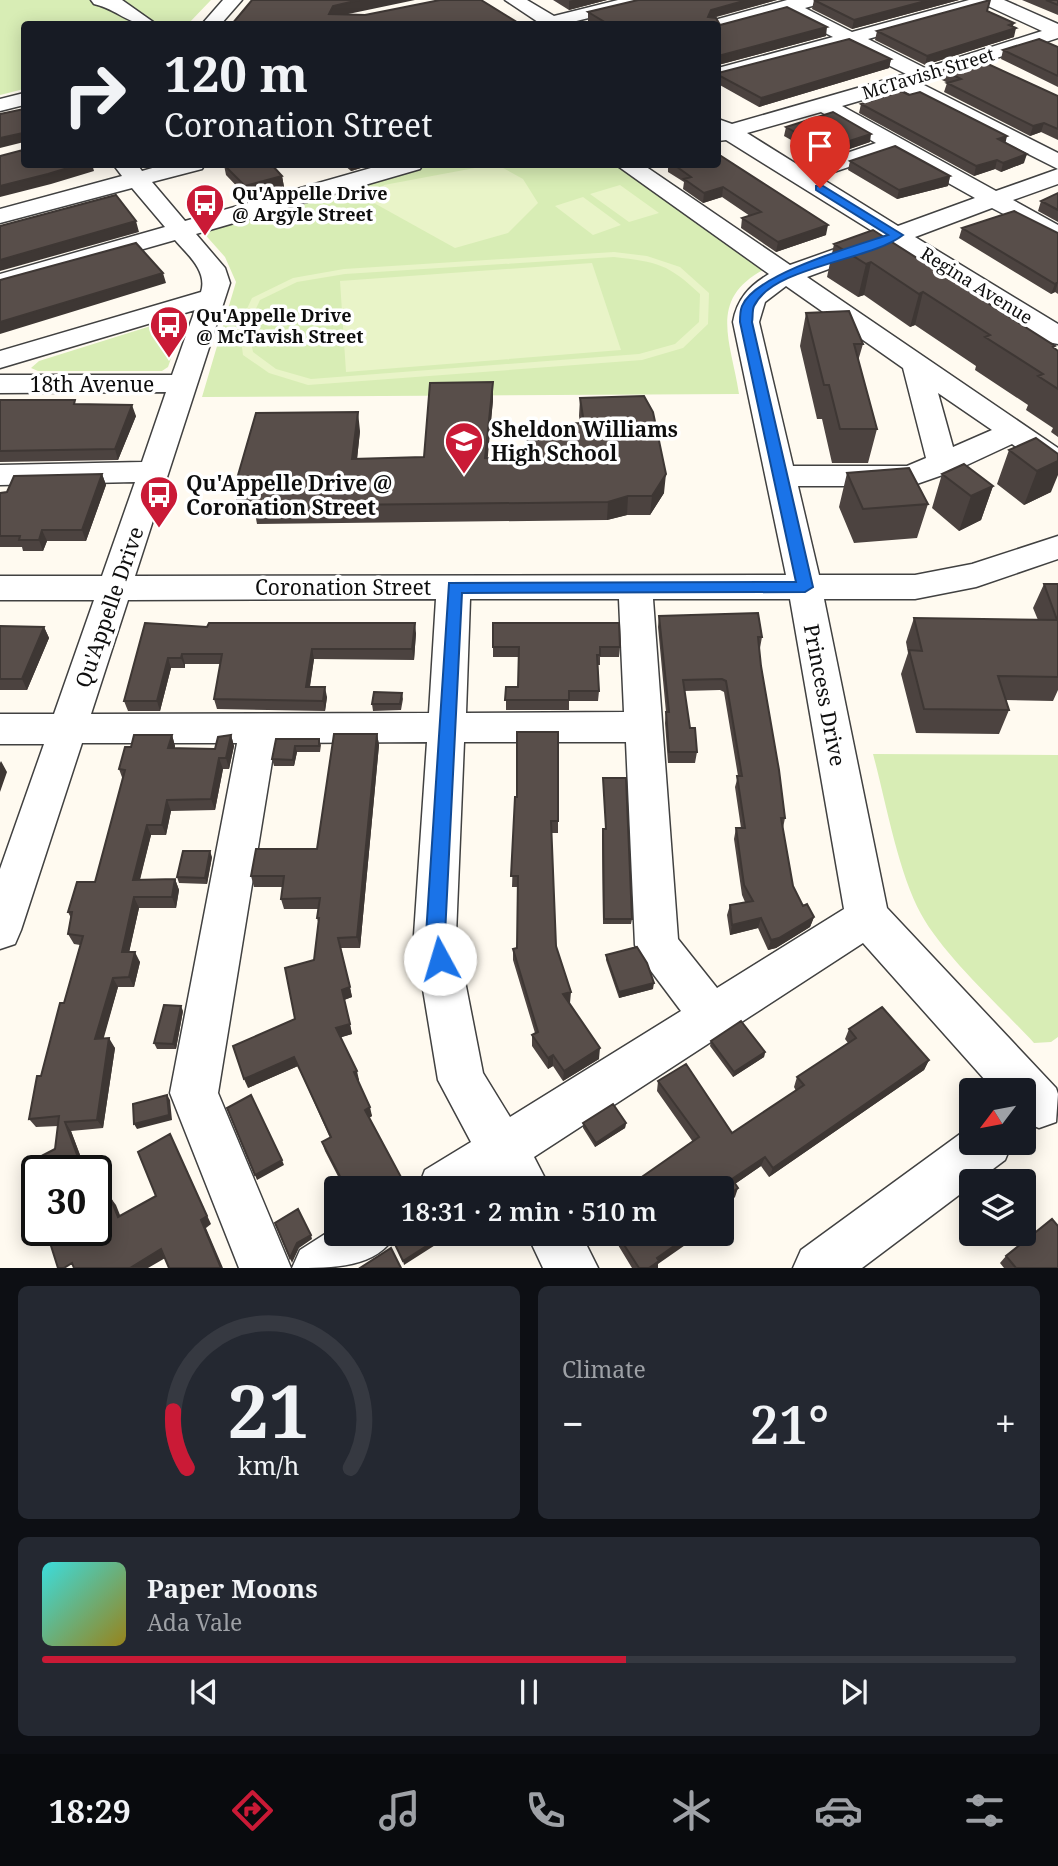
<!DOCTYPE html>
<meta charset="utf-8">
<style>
:root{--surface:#171b24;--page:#242831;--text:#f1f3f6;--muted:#9ea1a6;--line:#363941;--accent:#ca1a36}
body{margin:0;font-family:"Noto Serif",serif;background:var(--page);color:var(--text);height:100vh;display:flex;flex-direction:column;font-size:26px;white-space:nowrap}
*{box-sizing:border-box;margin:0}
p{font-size:23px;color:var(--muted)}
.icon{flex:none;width:38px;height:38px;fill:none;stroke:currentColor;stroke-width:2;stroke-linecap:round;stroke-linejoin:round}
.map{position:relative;height:1268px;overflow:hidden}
.sheet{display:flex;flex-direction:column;gap:18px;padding:18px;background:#0d0f14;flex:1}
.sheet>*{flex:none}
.top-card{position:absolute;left:21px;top:21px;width:700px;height:147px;border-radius:7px;box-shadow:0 4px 18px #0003;background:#171b24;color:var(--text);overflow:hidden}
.needle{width:46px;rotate:238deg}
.buttons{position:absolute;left:959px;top:1078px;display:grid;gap:14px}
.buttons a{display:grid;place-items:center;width:77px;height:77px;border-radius:7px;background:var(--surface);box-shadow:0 4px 18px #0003;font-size:35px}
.speed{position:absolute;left:21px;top:1155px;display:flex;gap:14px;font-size:35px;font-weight:700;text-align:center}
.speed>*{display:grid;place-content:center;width:91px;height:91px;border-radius:50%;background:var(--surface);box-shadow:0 4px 18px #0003;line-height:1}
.speed .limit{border:4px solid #111;border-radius:10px;background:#fff;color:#111}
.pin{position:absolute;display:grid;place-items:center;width:60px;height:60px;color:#fff;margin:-72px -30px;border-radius:50% 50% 50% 0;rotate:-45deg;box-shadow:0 0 7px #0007}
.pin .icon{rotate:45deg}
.me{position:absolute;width:77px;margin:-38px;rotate:354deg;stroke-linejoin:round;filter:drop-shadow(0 0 5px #0008)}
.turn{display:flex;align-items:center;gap:24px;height:147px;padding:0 28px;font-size:32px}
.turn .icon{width:91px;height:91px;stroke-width:2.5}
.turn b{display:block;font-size:49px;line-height:60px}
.big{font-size:52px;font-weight:600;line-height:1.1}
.sheet .widget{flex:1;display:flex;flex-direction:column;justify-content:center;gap:10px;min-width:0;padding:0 24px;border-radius:10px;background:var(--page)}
.sheet .dial{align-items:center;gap:0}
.dial svg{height:182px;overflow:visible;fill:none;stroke:var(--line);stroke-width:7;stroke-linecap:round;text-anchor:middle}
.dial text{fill:var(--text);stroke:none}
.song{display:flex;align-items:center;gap:21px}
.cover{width:84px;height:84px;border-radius:10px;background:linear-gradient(135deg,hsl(180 70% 55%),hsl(50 70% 35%))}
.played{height:7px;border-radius:4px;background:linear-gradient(90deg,var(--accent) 60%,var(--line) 60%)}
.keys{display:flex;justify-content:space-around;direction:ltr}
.heat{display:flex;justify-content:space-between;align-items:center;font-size:38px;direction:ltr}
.sheet .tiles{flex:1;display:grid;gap:18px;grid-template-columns:1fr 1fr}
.widget:last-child{grid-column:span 2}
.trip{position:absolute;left:324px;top:1176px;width:410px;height:70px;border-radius:7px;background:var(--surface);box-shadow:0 4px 18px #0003;font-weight:600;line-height:70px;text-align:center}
.menu{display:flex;height:112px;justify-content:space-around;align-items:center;background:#090b0e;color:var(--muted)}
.menu .icon{width:49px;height:49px}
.menu .current{color:var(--accent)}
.menu b{font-size:32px;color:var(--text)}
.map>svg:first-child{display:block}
.green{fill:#d8edb5}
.pitch{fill:#e9f4c8;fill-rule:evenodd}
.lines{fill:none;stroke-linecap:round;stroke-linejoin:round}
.minor-casing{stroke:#414141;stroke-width:3}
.minor{fill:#fff;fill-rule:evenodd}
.wall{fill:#4c4340}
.shaded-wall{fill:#3e3734}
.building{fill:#584e4a;stroke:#3e3734;stroke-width:2}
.route{fill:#1a73e8;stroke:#114b97;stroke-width:2}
.labels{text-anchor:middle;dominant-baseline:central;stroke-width:7;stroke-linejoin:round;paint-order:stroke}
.far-street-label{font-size:18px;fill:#0e0e0e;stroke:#fff}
.far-poi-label{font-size:18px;font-weight:bold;fill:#0e0e0e;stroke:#fff;text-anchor:start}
.street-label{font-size:21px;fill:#0e0e0e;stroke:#fff}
.poi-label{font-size:21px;font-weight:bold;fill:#0e0e0e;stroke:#fff;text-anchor:start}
</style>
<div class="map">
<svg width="1058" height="1268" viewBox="0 0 1058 1268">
<rect width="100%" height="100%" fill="#fffaf0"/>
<!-- green -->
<path class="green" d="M0 0H211L188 24H24V89L0 95Z
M427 165H615L765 269C707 299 731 341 739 394L202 397 236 282 225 257 201 230Z
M154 325H171L181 330 168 367 162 371H38L31 368 39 361Z
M873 754 1058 755V1037L1051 1042 1034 1043C1000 1006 944 956 921 914 898 872 886 802 873 754Z"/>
<!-- pitch -->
<path class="pitch" d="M496 164 523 179 538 203 508 233 455 248 374 203 384 185Z
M620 185 659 213 629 222 590 194Z
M583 197 621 225 593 235 555 206Z
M614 252 647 256 680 267 709 293 708 324 683 348 642 360 308 385 269 373 243 355 239 326 252 298 293 278 344 269ZM614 257C658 262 668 264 700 294L699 322 675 344 639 354 311 379 276 369 253 352 248 326 260 300 297 282 345 274Z
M592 263 621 350 346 372 340 281Z"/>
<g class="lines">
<!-- minor casing -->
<g class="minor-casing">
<path id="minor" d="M91 0H122L156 24C126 26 120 10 94 4Z
M223 0H242L221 24H202Z
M505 0H527L554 16 618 0H649L646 4 564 24H541Z
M787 0H818L816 5 805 8 852 32 969 0H1004L1058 24V38L920 83 1058 153V169L900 89 842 106 996 191 1058 169V184L1013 200 1058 225V242L992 208 915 237 1058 324V344L1048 342 894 245 807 277 1058 448V472L1047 469 1012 444 954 471 911 486H798L819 575H915L972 564 1058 536V559L976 587 915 599H824L887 908 1056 1088 1058 1094 1056 1122 1039 1128 1024 1122V1090H994L863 943 534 1157 550 1188H498L495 1183 487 1188H418L425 1170 471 1142 438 1080 414 935 427 742 275 743 218 1093 291 1268H239L170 1093 237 743H82L21 930 15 944 0 949V869L44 744H0V714H54L94 600H0V576H102L135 482 0 485V465L142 462 166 392 0 393V375H172L195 310 0 368V351L201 292C208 271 187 254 175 240L0 290V274L165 227 132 188 0 223V209L122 176 113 164H137L142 171 166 164H205L202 169 152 182 185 221 385 164H423L420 169 196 234 225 268 230 283 135 576 786 575 733 322C737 299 749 286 769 274L615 164H642L790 265 877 234 726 140 718 141V119L732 124 906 74 848 45 718 80V68L833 37 786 13 718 31V24H709L711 21ZM988 6 1042 31 925 68 868 39ZM821 112 876 143 803 168 747 133ZM893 152 975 198 898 226 819 177ZM786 286 903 368 926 458 907 466H793L759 322 765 302ZM938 393 992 430 953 447ZM436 599 429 713 91 714 128 600ZM470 599H619L624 712 466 713ZM653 599H790L844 909 717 988 678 939ZM464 742H626L635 945 642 959 681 1011 510 1117 483 1073 456 935Z
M24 93V105L0 111V99Z
M971 1126V1143H1012L1005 1160 977 1181H971V1186L862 1268H793L801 1250Z
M336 1227V1234H396C377 1268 334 1268 292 1268L300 1250Z
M527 1234H581L598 1268H543Z"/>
</g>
<!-- minor -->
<use href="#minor" class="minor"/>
</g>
<!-- wall -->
<path class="wall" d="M553 0H607L569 10Z
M777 0 713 18 720 25 826 36 718 65V24H594L588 21V12Z
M814 0H959L852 29 812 9Z
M1022 0H1058V15Z
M987 11 1014 37 925 65 875 40 877 31Z
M1058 47V87L1001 59 1003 50Z
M891 59 889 68 759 107 718 84V73Z
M943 70 1058 96V140L1041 132 1030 136 944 92 947 83H948L940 79Z
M861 104 1005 143 1024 163 1001 172 995 169 974 176 859 113Z
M786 127 870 142 823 158 784 136Z
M850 161 950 176 948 186 897 199 848 170Z
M343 164H374L351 171Z
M668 164H718L826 235 776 252 741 228 742 218 750 216 722 197 703 203 683 189 684 182 668 172Z
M224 165 282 176 284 187 247 197 226 175Z
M1058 193V222L1038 211 1041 201Z
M962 228 1058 233V294L1055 292 1051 294 959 238Z
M834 244 1058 351V437L1051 432 1053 428 1026 410 1028 405 975 370 976 366 915 325 910 327 864 295 858 297 827 277Z
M806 313 863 344 858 361 877 429 868 463H832L822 419H817L800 346Z
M580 398 664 493 650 515H627L607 520 257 524 254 508H238L234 489 360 431 357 459 424 457 493 400 487 459 527 460 557 435 580 423 579 416Z
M0 400 76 404 136 416 118 460 0 462Z
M1036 438 1051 492 1024 505 997 484 1009 450Z
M847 473 928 504 917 538 854 543 839 507Z
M102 474 106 485 86 541H47L43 551H23L22 547H0V493Z
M942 474 993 486 981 520 959 531 932 508Z
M1044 584H1058V690L1053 701 1006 700 1009 710 999 734 916 733 901 674 908 653 906 642 914 618 1038 620 1033 608Z
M659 616 762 637 760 648H759L761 666 785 818 783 828 793 886 803 906 814 917 810 927 776 948 768 950 758 928 730 935 727 915 730 905 745 902 742 895 734 839 736 828H741L735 787 738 776 724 692 720 690 684 691 690 728 697 752 695 763H668L665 723 666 712 658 627Z
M145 623 207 627 416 633 414 660 314 659 310 687 327 697 325 711 217 709 214 699 220 664H185V668H171L160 711H128L124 701Z
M0 626 44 627 49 638 27 690H0Z
M493 647H620L619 657H600V665H598L599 691 598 701H569V710H506V687H518L519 657H493Z
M402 693 403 699 401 710 373 711 372 704Z
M377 734 379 745 360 948H341L352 997 344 1000 352 1034 341 1037 359 1080 358 1081 372 1116 369 1118 402 1186 398 1188H344L325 1151 322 1142 330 1138 298 1066 248 1088 295 1019 314 960 319 925 317 918 318 909H284L281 899 283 887H254L251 876 317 849Z
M172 735 175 746V748L215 749 231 735 234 746 229 769H223L215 810 171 811 166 835H151L140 880 175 879 179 890 176 908H139L129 952 140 962 134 987H118L103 1038 115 1048 103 1128 71 1131 86 1171H37L55 1149 58 1126 36 1127 29 1119 41 1076 64 1003 80 945 74 944 68 934 71 918 68 912 95 882 123 780 119 769 131 747Z
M276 739H319L321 745 320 752H297L294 766H274L272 759Z
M603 778 632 919 631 924H603L602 835 603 829H606Z
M515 797 558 821V833H551L556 946 570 1003H569L599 1059 563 1081 553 1066 548 1069 532 1046V1035L535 1033 513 960V949L517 948 518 887H512Z
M212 857 207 884 179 883 177 877Z
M606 955 653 989 619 998 606 960Z
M183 1011 176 1049H157L154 1043Z
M849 1029 929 1060 924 1070 769 1177 761 1166 735 1184V1197L721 1207V1188L693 1142 657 1091 658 1081 732 1133 796 1091 794 1087 797 1077 848 1043 845 1039Z
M711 1041 765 1052 764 1057 733 1077 710 1046Z
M583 1123H626L625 1128 595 1147 583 1128Z
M619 1237 658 1264V1268H632L618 1245Z
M1006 1256 1058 1268H1004L1000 1263Z"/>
<!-- shaded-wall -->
<path class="shaded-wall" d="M359 0H415L334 17 329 14 333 6Z
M573 0H607L569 10V1Z
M747 0H777L710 18 708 17 711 10Z
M929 0H959L852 29 854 20Z
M1014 23 1012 29 1016 28 1014 37 925 65 927 56Z
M827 27 826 36 718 65V56Z
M891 59 889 68 759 107 761 98Z
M1044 123 1041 132 1030 136 1033 126Z
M23 133 24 142 0 148V138Z
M871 134 870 142 823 158 825 149Z
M1007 136 1005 145 998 139Z
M1027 154 1024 163 1001 172 1003 163Z
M997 160 995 169 974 176 976 166Z
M81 164H92L94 171 51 184 0 197V186Z
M350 164H374L351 171Z
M282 176 284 187 247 197 245 186Z
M950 176 948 186 897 199 899 190Z
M723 187 722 197 703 203 704 193Z
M136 221 139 232 0 271V260Z
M828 225 826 235 776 252 778 242Z
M871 262 864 295 858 297 866 264Z
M163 273 166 283 0 334V322Z
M1058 282 1055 292 1051 294 1055 284Z
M923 292 915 325 910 327 919 294Z
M493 382V400L486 477 485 458Z
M132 405 136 416 118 460 115 449Z
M358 412 360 431 355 478 352 459Z
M1058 461V475L1051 492 1024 505 1037 471Z
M102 474 106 485 86 541 82 530Z
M666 474 664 493 650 515 652 496Z
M993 486 981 520 959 531 971 496Z
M628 496 627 515 607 520 608 502Z
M42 530 47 541 43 551 39 540Z
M415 623 416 633 414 660 412 649Z
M44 627 49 638 27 690 22 679Z
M312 649 314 659 308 697 306 687Z
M182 654 185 664V668L181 658Z
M168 658 171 668 160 711 157 701Z
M325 687 327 697 325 711 323 701Z
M377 734 379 745 360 948 357 937Z
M172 735 175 746 172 759 168 748Z
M231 735 234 746 229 769 226 758Z
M295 746 297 752 294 766 293 760Z
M219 758 223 769 215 810 211 799Z
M1 761 7 772 0 792V763Z
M167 800 171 811 166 835 162 825Z
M147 825 151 835 137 890 133 880Z
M210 851 212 857 207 884 205 878Z
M175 879 179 890 176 908 172 897Z
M134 897 139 908 127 962 122 952Z
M814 917 810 927 776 948 768 950 771 940Z
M761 918 758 928 730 935 732 925Z
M135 952 140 962 134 987 129 977Z
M113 978 118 987 101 1048 95 1039Z
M654 983 653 989 619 998V992Z
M350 987 352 997 344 1000 342 990Z
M571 992 570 1003 562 1005 563 994Z
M181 1006 183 1011 176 1049 173 1044Z
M350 1024 352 1034 339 1038 336 1028Z
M109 1038 115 1048 103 1128 97 1120Z
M600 1048 599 1059 563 1081 564 1071Z
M765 1052 764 1057 733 1077 734 1072Z
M553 1055V1066L548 1069V1058Z
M294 1057 298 1066 248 1088 244 1079Z
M929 1060 924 1070 769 1177 773 1168Z
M357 1071 359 1080 356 1082 354 1072Z
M167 1095 170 1100 172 1120 137 1129 134 1124Z
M370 1107 372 1116 367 1119 365 1110Z
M65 1122 71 1131 86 1171H83Z
M626 1123 625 1128 595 1147 596 1143Z
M170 1134 211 1224 206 1228 223 1268H221L201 1220Z
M765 1157 761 1166 729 1188 732 1179Z
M282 1160 284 1165 257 1180 255 1175Z
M401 1177 402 1186 398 1188H382Z
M738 1188 735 1197 721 1207V1200Z
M110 1197 116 1205 124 1225 118 1217Z
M691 1234H701L658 1264V1268H649L657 1258Z
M311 1235 312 1239 299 1248 292 1263 290 1258 297 1243Z
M439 1238 440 1242 404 1265 403 1261Z
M161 1249 167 1257 148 1268H130Z"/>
<!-- building -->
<path class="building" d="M252 0H359L333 6 329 14 365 15 440 0H481L520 24H232Z
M638 0H747L711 10 708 17 716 18 720 25 787 7 827 27 718 56V71V24H608L588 12Z
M814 0H929L854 20Z
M990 0 987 11 1014 23 1009 25 1016 28 927 56 877 31Z
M1046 0H1058V5Z
M849 39 891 59 761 98 718 75V73Z
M1039 39 1058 47V76L1003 50Z
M977 59 1058 96V129L1044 123 1033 126 947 83 961 79 943 70Z
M901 91 909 95 920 92 1007 136 998 139 1027 154 1003 163 997 160 976 166 861 104Z
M24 109V164H81L48 174 0 186V156L23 150V133L0 138V114Z
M833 112 871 134 825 149 786 127Z
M895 146 950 176 899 190 850 161Z
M718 154 828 225 778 242 742 218 761 212 723 187 704 193 684 179 691 177 673 164H718Z
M271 164 282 176 245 186 224 165Z
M1058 193V210L1041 201Z
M116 195 136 221 0 260V226Z
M1014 211 1058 233V282L1055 284 962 228Z
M873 230 1055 346 1053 347 1058 351V389L1038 376 1043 374 985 337 990 335 923 292 919 294 871 262 866 264 834 244Z
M136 243 163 273 0 322V280Z
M849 311 863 344H854L877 429H840L829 385H824L806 313Z
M493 382 485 458 527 460 528 434 557 435V424L584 423 580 398 644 396 653 412 666 474 652 496H628L608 502 253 506 259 489H234L256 413 358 412 352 459 424 457 430 383Z
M0 400H75L74 404 132 405 115 449 0 451Z
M1036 438 1058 454V461L1037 471 1009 450Z
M964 464 993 486 971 496 942 474Z
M909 468 928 504 863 509 847 473Z
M102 474 82 530H42L39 540H19L20 536H0V493L7 492 14 476Z
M1044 584H1058V677L998 676 1009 710 924 709 909 650 922 651 914 618 1057 620Z
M758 613 762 637H758L761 666 779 770 785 818H781L793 886 803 906 807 904 814 917 779 938 771 940 761 918 732 925 730 905 753 901 744 885 736 828H745L737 776H742L726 681 722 679 683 680 690 728H695L697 752H669L666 712H669L659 616Z
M145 623 207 627 209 623H415L412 649H312L306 687H325L323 701 214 699 222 654H182L181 658H168L157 701H124Z
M493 623H619L620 647H600V655H597L599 691H569V700H505L506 687H518L519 647H493Z
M0 626 44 627 22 679H0Z
M374 692 402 693 400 704H372Z
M517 732H558V821H551L556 946 571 992 563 994 600 1048 564 1071 553 1055 548 1058 532 1035 538 1032 513 949 517 948 518 876H511L515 797H517Z
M334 734H377L357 937 338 938 350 987 342 990 350 1024 336 1028 357 1071 354 1072 370 1107 365 1110 401 1177 382 1188H346L322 1142 331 1137 294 1057 244 1079 233 1046 295 1019 285 968 314 960 319 918H317L320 898 281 899 284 876H251L256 849H317Z
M134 735H172L168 748 215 749 218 737 231 735 226 758H219L211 799 167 800 162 825H147L133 880 175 879 172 897H134L122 952H135L129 977 113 978 95 1039 109 1038 97 1120 65 1122 83 1171H37V1203L24 1165 55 1149 59 1116 29 1119 37 1076H41L60 1003H64L83 936 68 934 72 912H68L77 882H95L125 770 119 769 125 747H131Z
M276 739H319V746H295L293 760 272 759Z
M603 778H626L632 919H604L603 829H606Z
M183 851H210L205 878 177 877Z
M637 947 647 963 654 983 619 992 606 955Z
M164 1005 181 1006 173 1044 154 1043Z
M882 1007 929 1060 773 1168 765 1157 732 1179 738 1188 721 1200V1188H626L699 1137 658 1081 686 1064 732 1133 804 1085 797 1077 856 1038 849 1029Z
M741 1021 765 1052 734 1072 711 1041Z
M167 1095 169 1115 134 1124 133 1104Z
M251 1095 282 1160 255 1175 227 1108Z
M613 1104 626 1123 596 1143 583 1123Z
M170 1134 207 1216 201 1220 221 1268H169L161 1249 130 1268H74L72 1263 64 1268H58L46 1230H96V1204L110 1197 118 1217 156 1196 138 1152Z
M298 1209 311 1235 297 1243 290 1258 275 1223Z
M1052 1219 1058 1226V1268H1016L1006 1256Z
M395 1234H437L439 1238 403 1261 392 1238Z
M623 1234H691L657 1258 659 1261 649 1268H639L619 1237Z
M391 1248 401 1268H360Z"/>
<!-- route -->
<path class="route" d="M816 186H823L903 235C870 261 773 266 754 306 752 310 753 318 752 322L813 587 805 592 462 593 445 935 450 959 447 965 440 968 433 965 426 935 449 583 796 582 740 322C740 317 740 311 742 306 755 274 855 246 888 235L816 190Z"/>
<!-- icons -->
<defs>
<g id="bus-pin" transform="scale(2.0125)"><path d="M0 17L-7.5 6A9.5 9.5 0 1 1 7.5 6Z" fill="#ca1a36" stroke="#fff"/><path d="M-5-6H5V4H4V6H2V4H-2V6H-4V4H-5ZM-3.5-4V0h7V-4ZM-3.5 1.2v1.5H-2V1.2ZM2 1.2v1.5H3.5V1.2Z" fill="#fff"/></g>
<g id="school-pin" transform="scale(2.0125)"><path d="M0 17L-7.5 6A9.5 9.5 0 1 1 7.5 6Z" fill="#ca1a36" stroke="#fff"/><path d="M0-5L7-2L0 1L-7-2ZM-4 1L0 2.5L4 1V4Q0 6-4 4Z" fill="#fff"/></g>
</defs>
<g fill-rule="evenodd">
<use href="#bus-pin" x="205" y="203"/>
<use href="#bus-pin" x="169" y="325"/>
<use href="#school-pin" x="464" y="441"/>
<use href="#bus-pin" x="159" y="495"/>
</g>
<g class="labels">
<!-- far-street labels -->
<g class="far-street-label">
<text transform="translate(928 73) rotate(-17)">McTavish Street</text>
<text transform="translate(977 285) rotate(32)">Regina Avenue</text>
</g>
<!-- far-poi labels -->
<g class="far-poi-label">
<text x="232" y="193">Qu'Appelle Drive<tspan x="232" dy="21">@ Argyle Street</tspan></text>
<text x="196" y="315">Qu'Appelle Drive<tspan x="196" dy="21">@ McTavish Street</tspan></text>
</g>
<!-- street labels -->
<g class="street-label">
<text x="92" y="384">18th Avenue</text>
<text x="343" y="587">Coronation Street</text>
<text transform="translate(109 607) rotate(-71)">Qu'Appelle Drive</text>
<text transform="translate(825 695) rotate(79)">Princess Drive</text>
</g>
<!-- poi labels -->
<g class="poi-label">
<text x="491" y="429">Sheldon Williams<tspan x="491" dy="24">High School</tspan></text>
<text x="186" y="483">Qu'Appelle Drive @<tspan x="186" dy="24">Coronation Street</tspan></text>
</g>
</g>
</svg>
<div class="buttons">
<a><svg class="needle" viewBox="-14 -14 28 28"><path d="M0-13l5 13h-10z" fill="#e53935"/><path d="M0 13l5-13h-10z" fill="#9ea1a6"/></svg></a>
<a><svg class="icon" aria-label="layers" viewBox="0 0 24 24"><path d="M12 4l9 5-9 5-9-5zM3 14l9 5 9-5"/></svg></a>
</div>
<div class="speed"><div class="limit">30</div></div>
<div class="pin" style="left:820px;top:188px;background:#d93025"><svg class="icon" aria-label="arrive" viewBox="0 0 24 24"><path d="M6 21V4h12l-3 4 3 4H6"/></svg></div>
<svg class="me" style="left:440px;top:959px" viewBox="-20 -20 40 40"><circle r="19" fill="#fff"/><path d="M0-13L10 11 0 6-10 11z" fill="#1a73e8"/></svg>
<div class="trip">18:31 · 2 min · 510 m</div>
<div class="top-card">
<div class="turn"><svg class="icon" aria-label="right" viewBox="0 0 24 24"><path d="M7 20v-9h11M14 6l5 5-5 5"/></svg><div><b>120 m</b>Coronation Street</div></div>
</div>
</div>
<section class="sheet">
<div class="tiles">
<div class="widget dial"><svg viewBox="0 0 100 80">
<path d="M14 69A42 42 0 1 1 86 69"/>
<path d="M14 69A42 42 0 0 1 8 44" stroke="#ca1a36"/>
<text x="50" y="56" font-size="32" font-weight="700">21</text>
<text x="50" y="72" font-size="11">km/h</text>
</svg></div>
<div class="widget"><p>Climate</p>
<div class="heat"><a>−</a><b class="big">21°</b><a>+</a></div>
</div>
<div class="widget">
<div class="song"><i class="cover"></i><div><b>Paper Moons</b><p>Ada Vale</p></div></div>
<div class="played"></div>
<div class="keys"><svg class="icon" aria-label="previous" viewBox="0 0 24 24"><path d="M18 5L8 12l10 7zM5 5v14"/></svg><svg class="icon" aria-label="pause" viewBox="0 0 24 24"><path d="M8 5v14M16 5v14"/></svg><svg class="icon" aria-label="next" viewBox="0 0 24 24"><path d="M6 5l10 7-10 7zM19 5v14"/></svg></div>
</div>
</div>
</section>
<nav class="menu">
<b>18:29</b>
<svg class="icon current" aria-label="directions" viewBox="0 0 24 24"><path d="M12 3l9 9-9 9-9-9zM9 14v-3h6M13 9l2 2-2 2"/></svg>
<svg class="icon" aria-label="music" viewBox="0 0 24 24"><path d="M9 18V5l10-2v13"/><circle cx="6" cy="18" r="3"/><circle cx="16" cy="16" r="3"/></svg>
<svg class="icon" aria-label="phone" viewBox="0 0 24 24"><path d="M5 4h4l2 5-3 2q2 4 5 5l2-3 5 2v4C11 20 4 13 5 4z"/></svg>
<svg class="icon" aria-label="climate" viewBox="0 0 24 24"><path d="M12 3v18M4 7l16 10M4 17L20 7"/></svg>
<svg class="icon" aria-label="car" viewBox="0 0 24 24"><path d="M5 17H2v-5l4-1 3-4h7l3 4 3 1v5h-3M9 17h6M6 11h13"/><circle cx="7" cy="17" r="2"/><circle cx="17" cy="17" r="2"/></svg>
<svg class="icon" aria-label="filters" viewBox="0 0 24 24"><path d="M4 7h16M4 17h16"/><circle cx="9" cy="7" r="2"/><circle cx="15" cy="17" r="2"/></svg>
</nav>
